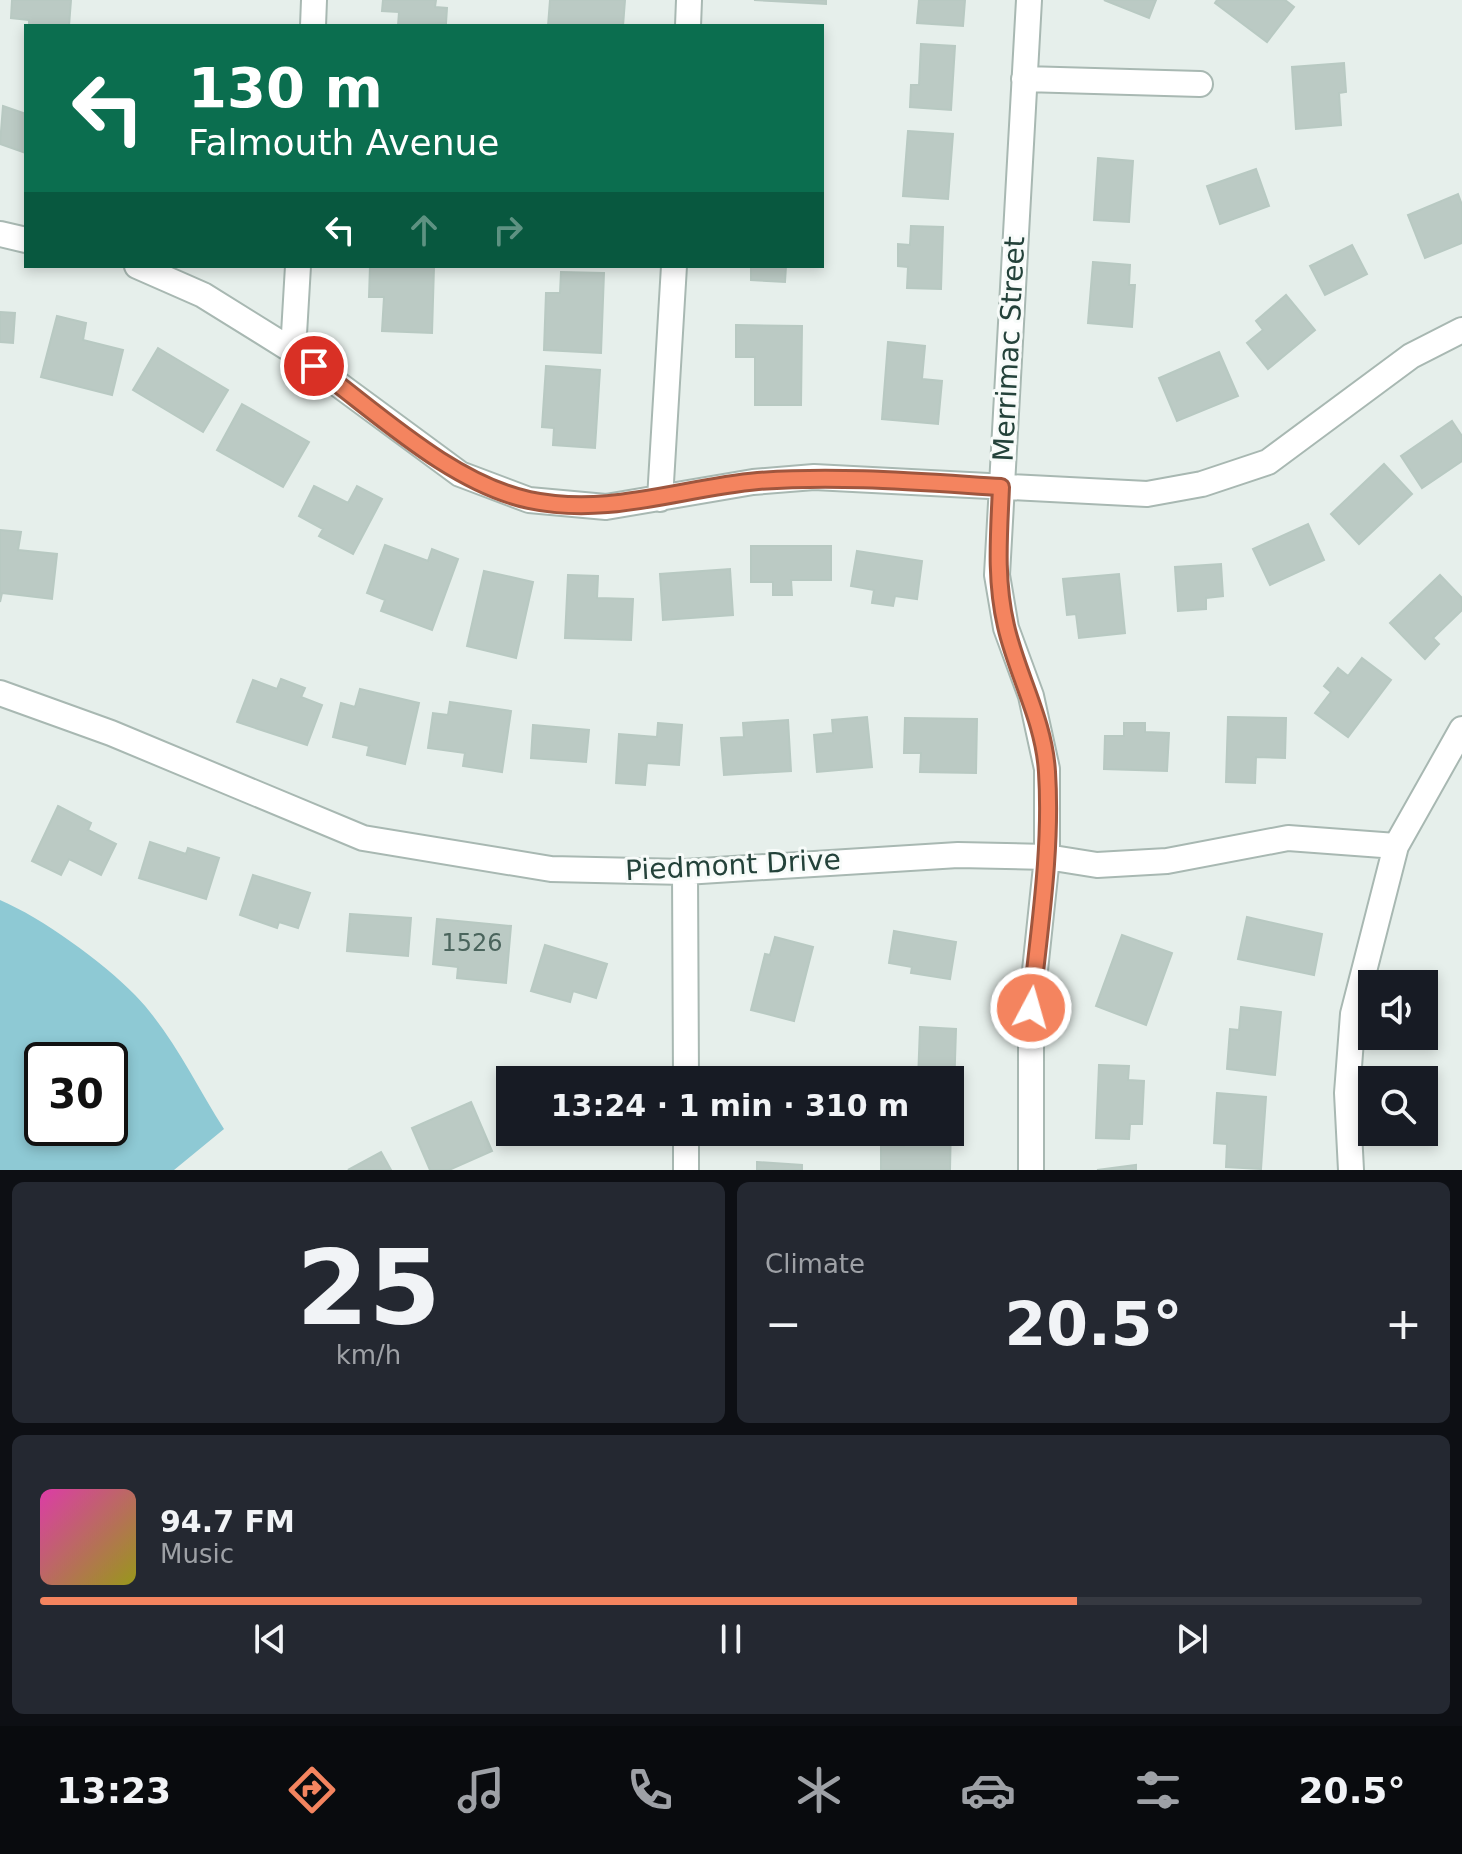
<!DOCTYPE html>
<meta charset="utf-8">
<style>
:root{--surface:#171b24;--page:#242831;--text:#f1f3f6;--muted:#9ea1a6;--line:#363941;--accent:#f4845f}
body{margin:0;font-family:"DejaVu Sans",sans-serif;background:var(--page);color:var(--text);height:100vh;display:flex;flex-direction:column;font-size:30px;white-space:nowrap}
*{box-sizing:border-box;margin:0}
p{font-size:26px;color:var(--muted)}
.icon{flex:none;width:44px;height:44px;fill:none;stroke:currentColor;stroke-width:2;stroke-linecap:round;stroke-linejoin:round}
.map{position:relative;height:1170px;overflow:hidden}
.details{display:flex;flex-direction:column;gap:12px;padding:12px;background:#0d0f14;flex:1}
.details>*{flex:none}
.banner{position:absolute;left:24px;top:24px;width:800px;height:244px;border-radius:0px;box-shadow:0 4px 12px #0003;background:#0b6e4f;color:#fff;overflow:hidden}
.fabs{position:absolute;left:1358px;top:970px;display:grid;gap:16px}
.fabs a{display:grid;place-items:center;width:80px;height:80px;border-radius:0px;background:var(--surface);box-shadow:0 4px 12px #0003;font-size:40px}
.speed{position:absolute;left:24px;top:1042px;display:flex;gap:16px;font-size:40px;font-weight:700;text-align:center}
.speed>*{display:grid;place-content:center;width:104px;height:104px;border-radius:50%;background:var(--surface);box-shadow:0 4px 12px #0003;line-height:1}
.speed .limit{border:4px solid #111;border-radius:12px;background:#fff;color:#111}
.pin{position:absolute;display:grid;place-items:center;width:68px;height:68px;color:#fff;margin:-34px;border:4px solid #fff;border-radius:50%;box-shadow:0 2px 8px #0007}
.me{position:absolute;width:88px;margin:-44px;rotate:6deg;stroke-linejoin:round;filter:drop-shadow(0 0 6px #0008)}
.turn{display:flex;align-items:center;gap:28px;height:168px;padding:0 32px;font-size:36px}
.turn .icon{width:104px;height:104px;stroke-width:2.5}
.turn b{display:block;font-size:56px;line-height:68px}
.lanes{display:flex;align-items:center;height:76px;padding:0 32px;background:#0003;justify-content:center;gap:40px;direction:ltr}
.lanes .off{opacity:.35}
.big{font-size:60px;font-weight:600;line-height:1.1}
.details .card{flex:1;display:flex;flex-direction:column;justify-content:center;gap:12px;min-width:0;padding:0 28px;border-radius:12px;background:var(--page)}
.details .dial{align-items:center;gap:0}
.dial b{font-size:104px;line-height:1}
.song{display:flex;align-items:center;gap:24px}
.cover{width:96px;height:96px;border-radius:12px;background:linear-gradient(135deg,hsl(320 70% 55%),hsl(60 70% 35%))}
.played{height:8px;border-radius:4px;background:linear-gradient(90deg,var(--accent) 75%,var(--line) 75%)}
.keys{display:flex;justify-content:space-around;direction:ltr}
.heat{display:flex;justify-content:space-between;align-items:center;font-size:44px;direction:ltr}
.details .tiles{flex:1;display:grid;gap:12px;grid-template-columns:1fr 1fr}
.card:last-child{grid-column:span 2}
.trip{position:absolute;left:496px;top:1066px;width:468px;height:80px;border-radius:0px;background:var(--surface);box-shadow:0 4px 12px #0003;font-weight:600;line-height:80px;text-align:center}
.dock{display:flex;height:128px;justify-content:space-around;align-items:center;background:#090b0e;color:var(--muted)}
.dock .icon{width:56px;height:56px}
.dock .on{color:var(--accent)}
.dock b{font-size:36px;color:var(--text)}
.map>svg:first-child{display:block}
.water{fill:#8ec9d4;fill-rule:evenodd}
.building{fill:#bbcac4;stroke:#b8c9c2;stroke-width:2}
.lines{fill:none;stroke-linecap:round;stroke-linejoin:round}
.minor-casing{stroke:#a8b8b2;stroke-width:28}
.minor{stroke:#fff;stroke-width:24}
.route-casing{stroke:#9f563e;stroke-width:20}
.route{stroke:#f4845f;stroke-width:14}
.labels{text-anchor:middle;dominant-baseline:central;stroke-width:6;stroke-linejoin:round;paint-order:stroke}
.number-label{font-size:24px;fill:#4a645c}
.street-label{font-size:28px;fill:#24423a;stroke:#f7fbf9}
</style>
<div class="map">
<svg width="1462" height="1170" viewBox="0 0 1462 1170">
<rect width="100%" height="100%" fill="#e6efeb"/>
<!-- water -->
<path class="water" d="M0 900C42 918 103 962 135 995 171 1032 196 1085 224 1129L174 1170H0ZM42 1060H110V1128H42Z"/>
<!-- building -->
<path class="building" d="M12 0H71L69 26H29V20L11 18Z
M383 0H436L435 7 447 8 446 23 398 26 399 12 382 11Z
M550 0H625L623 26H548Z
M754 0H826V4Z
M919 0H965L963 26 917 23Z
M1104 0H1156L1149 18Z
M1217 0H1285L1294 7 1267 42 1215 3Z
M921 44 955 46 951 110 910 107 911 85H919Z
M1344 63 1346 92 1339 93 1341 125 1296 129 1292 67Z
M3 106 26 114V153L0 144Z
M908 131 953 134 948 199 903 196Z
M1098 158 1133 161 1129 222 1094 220Z
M1256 169 1269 206 1220 224 1207 186Z
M1458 194 1462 205V243L1425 258 1408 215Z
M911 226 943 227 941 289 907 288 908 267 898 266V244L910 245Z
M1352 245 1367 274 1325 295 1310 266Z
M1093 262 1130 265 1129 285H1135L1132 327 1088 323Z
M370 266 434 267 432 333 382 331 384 297H369Z
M751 266H786L785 282 751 280Z
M561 272 604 273 601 353 544 350 546 293H560Z
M1286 295 1315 330 1268 369 1247 343 1263 330 1256 321Z
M0 312 15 313 13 343 0 342Z
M57 316 86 323 83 340 123 350 112 395 41 377Z
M736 325 802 326 801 405H755V357H736Z
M888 342 925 346 922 379 942 381 938 424 882 419Z
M158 348 228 390 203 432 133 390Z
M1219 352 1238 396 1177 421 1159 378Z
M546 366 600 370 595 448 553 445 554 428 542 427Z
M242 404 309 442 283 487 217 450Z
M1452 421 1462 436V461L1422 488 1401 456Z
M1384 464 1412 494 1359 544 1331 514Z
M314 486 348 503 357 486 382 499 353 554 319 536 323 529 299 516Z
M1308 524 1324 560 1270 585 1253 549Z
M0 530 21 532 18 550 57 554 52 599 2 593 0 602Z
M385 545 428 561 432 549 458 559 432 630 381 611 385 600 367 593Z
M751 546H831V580H791L792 595H773V582H751Z
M857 551 922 561 917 599 895 596 893 606 872 603 874 590 851 586Z
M1221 564 1223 596 1206 598V609L1178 611 1175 567Z
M730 569 733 615 663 620 660 574Z
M484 571 533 582 516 658 467 646Z
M1119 574 1125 633 1079 638 1076 614 1067 615 1063 579Z
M568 575 598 576 597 598 633 599 631 640 565 638Z
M1440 575 1462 598V610L1433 638 1439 644 1425 659 1390 623Z
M1362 658 1391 680 1348 737 1315 713 1331 692 1324 686 1338 668 1348 676Z
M281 679 305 688 301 697 322 705 307 745 237 722 253 680 277 689Z
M360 689 419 703 405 764 367 755 369 746 333 737 341 703 355 707Z
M450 702 511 711 502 772 463 766 465 753 428 748 433 713 448 715Z
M867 717 872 767 817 772 814 735 833 733 832 720Z
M1228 717 1286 718 1285 758 1256 757 1255 783 1226 782Z
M905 718 977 719 976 773 920 772 921 753H904Z
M788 720 791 771 724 775 721 738 744 737 743 723Z
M658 723 682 725 679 765 647 763 645 785 616 783 619 734 657 737Z
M1124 723H1145V732L1169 733 1167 771 1104 769 1105 736H1124Z
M533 725 589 730 586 762 531 758Z
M58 806 91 823 88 830 116 844 101 875 69 859 61 875 32 861Z
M150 842 186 854 188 848 219 858 206 899 139 878Z
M253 875 310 893 298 928 279 922 277 928 240 915Z
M350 914 411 918 408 956 347 951Z
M1247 917 1322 934 1314 975 1238 959Z
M437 919 511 926 506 983 457 978 458 967 433 964Z
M894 931 956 942 950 979 911 973 912 967 889 963Z
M1122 935 1172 953 1146 1025 1096 1006Z
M775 937 813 947 794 1021 751 1010 765 954 770 955Z
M545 945 607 964 596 998 573 991 570 1002 531 991Z
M1241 1007 1281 1012 1275 1075 1227 1069 1230 1029 1239 1030Z
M920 1027 956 1029 954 1092H950V1080H918Z
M1099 1065 1129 1066 1128 1080 1144 1081 1142 1124H1130L1129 1139 1096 1138Z
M592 1069 612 1080H587Z
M755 1071 792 1074 791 1080H754Z
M1217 1093 1266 1097 1261 1169 1226 1167 1227 1144 1214 1143Z
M471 1102 492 1151 449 1170H430L412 1128Z
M951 1122 950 1170H881V1145L904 1146V1132H950Z
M381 1152 391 1170H348Z
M757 1162 802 1165V1170H757Z
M1136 1165V1170H1097Z"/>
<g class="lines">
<!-- minor casing -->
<g class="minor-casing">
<path id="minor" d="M1029 0 997 575 1006 628 1031 696 1047 769V857L1031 1008V1170
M313 26 314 0
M688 26 689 0
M1024 79 1200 84
M0 234 26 240
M137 266 203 295 293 351 460 474 529 500 606 507 753 482 814 477 1147 494 1202 484 1268 462 1411 356 1462 330
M293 351 298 266
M660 499 674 266
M0 693 111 733 363 838 551 869 685 872 958 855 1047 857 1097 865 1167 861 1288 838 1396 846
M685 872 686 1080
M686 1132V1170
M1351 1170 1347 1093 1353 1014 1396 846 1462 729"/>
</g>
<!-- minor -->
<use href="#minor" class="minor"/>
</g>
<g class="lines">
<!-- route casing -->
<g class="route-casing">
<path id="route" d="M314 366C378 413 451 483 529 500 609 517 680 488 758 481 839 475 920 482 1001 487 999 534 995 579 1006 626 1017 675 1044 720 1047 772 1052 850 1039 930 1031 1008"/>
</g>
<!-- route -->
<use href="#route" class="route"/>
</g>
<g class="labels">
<!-- number labels -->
<g class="number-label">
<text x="472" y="943">1526</text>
</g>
<!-- street labels -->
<g class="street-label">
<text transform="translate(1009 349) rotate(-87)">Merrimac Street</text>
<text transform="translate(733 865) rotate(-3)">Piedmont Drive</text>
</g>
</g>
</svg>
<div class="fabs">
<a><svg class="icon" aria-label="sound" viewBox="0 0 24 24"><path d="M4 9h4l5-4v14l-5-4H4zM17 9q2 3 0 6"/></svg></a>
<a><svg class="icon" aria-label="search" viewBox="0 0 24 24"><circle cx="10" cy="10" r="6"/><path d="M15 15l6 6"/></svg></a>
</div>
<div class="speed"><div class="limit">30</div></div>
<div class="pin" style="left:314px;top:366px;background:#d93025"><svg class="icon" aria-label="arrive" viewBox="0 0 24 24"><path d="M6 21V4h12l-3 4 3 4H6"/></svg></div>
<svg class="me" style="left:1031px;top:1008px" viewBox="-20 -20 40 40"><circle r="17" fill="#f4845f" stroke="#fff" stroke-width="3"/><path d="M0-11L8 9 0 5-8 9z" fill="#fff"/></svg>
<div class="trip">13:24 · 1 min · 310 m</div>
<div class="banner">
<div class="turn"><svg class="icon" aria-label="left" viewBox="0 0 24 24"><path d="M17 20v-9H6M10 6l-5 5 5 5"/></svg><div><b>130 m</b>Falmouth Avenue</div></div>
<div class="lanes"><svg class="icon" aria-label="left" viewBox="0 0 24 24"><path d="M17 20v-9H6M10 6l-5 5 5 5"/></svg><svg class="icon off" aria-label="ahead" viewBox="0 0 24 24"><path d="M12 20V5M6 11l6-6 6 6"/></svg><svg class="icon off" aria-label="right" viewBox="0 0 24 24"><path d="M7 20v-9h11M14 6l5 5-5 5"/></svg></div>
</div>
</div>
<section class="details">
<div class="tiles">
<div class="card dial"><b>25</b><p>km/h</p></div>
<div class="card"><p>Climate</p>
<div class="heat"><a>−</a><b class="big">20.5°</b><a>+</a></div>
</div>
<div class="card">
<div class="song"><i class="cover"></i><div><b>94.7 FM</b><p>Music</p></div></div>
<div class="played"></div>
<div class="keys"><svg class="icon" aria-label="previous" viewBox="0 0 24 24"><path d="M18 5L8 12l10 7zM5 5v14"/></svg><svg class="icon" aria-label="pause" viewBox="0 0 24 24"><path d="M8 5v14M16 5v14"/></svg><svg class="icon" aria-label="next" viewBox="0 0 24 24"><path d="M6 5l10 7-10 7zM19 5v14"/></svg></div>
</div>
</div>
</section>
<nav class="dock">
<b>13:23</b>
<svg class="icon on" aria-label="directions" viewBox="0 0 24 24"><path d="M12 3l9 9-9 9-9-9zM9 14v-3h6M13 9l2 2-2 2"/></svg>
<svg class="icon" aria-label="music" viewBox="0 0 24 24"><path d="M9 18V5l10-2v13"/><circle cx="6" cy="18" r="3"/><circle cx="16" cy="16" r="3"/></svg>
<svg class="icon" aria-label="phone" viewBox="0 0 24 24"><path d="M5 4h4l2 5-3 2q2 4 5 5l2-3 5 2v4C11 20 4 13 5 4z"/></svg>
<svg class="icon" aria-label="climate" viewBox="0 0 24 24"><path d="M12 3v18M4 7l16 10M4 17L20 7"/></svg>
<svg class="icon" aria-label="car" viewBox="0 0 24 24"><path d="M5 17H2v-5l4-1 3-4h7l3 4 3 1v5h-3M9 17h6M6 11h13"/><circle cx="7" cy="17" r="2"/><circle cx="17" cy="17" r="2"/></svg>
<svg class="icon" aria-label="filters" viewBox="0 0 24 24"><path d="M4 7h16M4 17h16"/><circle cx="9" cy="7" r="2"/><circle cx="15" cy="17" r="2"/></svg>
<b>20.5°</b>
</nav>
